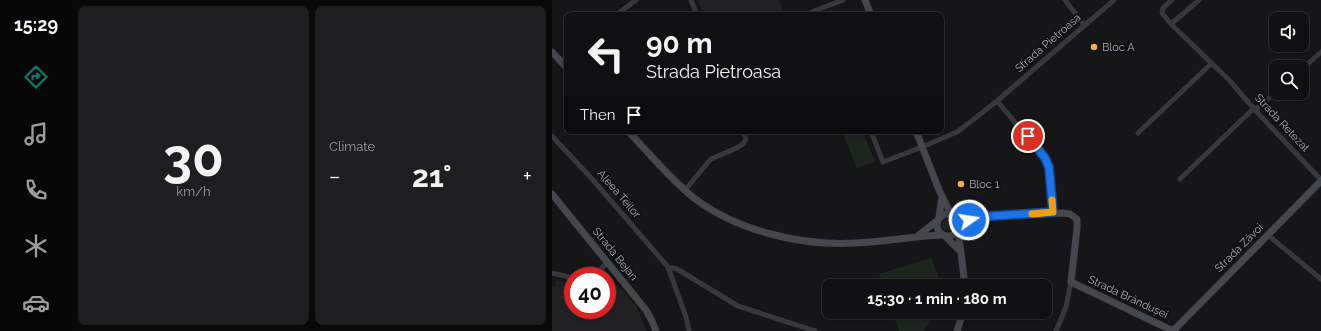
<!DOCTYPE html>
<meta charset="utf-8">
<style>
:root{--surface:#101012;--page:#1e1e20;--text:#f1f3f6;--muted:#9c9d9f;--line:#303032;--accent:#0f766e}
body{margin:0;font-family:Raleway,sans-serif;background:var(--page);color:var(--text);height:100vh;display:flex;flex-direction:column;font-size:15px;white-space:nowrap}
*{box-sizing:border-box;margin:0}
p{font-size:13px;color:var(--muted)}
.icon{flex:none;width:22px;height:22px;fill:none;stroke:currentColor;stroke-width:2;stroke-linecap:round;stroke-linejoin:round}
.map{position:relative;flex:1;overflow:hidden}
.panel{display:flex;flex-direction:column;gap:6px;padding:6px;background:#09090a;width:480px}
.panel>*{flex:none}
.guide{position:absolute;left:12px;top:12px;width:380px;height:122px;border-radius:8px;box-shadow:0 2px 10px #0003,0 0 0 1px var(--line);background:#101012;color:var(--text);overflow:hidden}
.controls{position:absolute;left:717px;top:12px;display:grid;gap:8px}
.controls a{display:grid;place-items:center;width:40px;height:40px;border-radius:8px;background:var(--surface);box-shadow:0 2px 10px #0003,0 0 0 1px var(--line);font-size:20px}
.speed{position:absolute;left:12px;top:267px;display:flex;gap:8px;font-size:20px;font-weight:700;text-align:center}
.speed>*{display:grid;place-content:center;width:52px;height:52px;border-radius:50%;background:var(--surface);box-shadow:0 2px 10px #0003,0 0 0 1px var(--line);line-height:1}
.speed .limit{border:6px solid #d22;background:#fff;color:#111}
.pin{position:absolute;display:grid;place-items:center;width:34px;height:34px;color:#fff;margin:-17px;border:2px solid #fff;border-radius:50%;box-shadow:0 1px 4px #0007}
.me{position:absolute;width:44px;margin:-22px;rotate:77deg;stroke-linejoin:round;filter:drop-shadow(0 0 3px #0008)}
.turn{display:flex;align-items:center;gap:14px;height:84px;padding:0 16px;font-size:18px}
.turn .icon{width:52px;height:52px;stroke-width:2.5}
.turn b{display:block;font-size:28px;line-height:34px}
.then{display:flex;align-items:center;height:38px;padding:0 16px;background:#0003;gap:8px;font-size:15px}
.big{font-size:30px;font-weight:700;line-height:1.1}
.panel .card{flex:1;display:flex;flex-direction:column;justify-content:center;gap:6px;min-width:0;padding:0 14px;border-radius:8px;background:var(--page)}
.panel .dial{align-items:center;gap:0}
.dial b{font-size:52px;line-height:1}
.heat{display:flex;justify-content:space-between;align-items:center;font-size:22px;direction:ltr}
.panel .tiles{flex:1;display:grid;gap:6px;grid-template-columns:repeat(2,1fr)}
.trip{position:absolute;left:270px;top:279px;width:230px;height:40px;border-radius:8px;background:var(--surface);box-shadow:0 2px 10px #0003,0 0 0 1px var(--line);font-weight:700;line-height:40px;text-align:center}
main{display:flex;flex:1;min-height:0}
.dock{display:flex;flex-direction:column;width:72px;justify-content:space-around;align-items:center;background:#060607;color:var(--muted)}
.dock .icon{width:28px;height:28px}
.dock .current{color:var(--accent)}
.dock b{font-size:18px;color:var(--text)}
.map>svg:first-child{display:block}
.built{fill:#222225}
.green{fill:#1e261f}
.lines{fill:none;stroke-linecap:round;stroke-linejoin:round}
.street{stroke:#37383d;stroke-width:5}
.secondary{stroke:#45474d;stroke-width:7}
.route-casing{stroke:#114b97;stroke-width:10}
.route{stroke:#1a73e8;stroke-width:7}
.slow{stroke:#f59e0b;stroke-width:7}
.poi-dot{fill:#f2b134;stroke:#111113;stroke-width:1.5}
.labels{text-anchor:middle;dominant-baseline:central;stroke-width:4;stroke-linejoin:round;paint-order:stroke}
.street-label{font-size:11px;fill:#a8adb8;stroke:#111113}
.poi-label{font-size:11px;fill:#a8adb8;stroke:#111113;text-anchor:start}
</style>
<main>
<nav class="dock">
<b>15:29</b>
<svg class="icon current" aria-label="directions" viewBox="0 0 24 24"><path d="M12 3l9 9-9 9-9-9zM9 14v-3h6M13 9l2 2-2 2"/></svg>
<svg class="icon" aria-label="music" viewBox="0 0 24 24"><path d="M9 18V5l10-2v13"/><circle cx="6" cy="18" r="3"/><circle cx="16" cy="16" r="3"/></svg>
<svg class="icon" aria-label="phone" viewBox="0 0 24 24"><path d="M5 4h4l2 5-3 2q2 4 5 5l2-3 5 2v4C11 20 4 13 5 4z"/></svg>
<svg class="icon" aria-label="climate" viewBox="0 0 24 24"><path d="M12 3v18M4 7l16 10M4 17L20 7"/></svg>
<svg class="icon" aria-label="car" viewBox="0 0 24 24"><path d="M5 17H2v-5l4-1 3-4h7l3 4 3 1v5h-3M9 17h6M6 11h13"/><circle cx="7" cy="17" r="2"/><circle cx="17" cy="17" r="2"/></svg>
</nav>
<section class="panel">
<div class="tiles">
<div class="card dial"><b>30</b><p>km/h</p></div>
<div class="card"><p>Climate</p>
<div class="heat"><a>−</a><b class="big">21°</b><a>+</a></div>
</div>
</div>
</section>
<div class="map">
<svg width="769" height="331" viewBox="0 0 769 331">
<rect width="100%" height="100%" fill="#161618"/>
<!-- built -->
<path class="built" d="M146 0H227L233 15H152Z
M5 280 21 285V310H55V285L57 286 63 283 85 307 92 324 94 331H0V286L2 287Z"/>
<!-- green -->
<path class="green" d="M290 131H311L323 162 305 168Z
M390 225a6 6 0 1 1 12 0a6 6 0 1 1-12 0Z
M379 258 387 278 388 286H331L327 274Z
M341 312H382L372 331H347Z"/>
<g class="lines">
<!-- street -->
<path class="street" d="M139 0 145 15
M513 0 532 25
M620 0 611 8 610 13 619 24 678 81 703 110 769 180
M64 15 84 0
M252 15 291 0
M619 24 647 0
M750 69 769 52
M445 101 493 158 497 167 501 212
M703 110 724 92
M319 131 331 162 370 147 405 132 413 126 445 101 562 0
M586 133 660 63
M0 136 41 180 116 267 134 317 137 331
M628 179 701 109
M133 190 158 160C167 154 191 149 194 139L191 131
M716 235 769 279
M116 267 125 269 186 306 263 331
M0 273 21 278
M41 276 56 262
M504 331 514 307 519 282"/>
<!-- secondary -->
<path class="secondary" d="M313 0 319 15
M0 52 15 68
M76 131C97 153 118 179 142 198 185 231 249 246 303 243 332 242 361 236 390 235
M364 131 387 190 399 214
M0 194 94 310 100 321 104 331
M385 225a11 11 0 1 1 22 0a11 11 0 1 1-22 0Z
M402 215 425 217 511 213 518 214 525 219V228L519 282 621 331
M387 217 390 196
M406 228 413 286
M367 235 386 220
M393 236 409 252
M405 331 411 312
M621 331 769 181"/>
</g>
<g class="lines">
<!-- route casing -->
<g class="route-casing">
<path id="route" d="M417 220 425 217 501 212 497 167 493 158 476 136"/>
</g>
<!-- route -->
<use href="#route" class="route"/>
<!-- slow -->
<path class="slow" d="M480 214 501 212 500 200"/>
</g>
<!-- markers -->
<g class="poi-dot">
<circle cx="542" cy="47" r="4"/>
<circle cx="409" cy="184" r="4"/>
</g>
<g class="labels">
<!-- street labels -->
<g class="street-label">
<text transform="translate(496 43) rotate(-41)">Strada Pietroasa</text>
<text transform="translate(730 123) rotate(47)">Strada Retezat</text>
<text transform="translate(67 194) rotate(49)">Aleea Teilor</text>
<text transform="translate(687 248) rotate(-45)">Strada Zăvoi</text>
<text transform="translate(63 254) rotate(51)">Strada Bejan</text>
<text transform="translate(576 297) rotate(25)">Strada Brândușei</text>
</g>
<!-- poi labels -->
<g class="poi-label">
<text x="550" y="47">Bloc A</text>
<text x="417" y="184">Bloc 1</text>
</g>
</g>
</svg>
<div class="controls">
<a><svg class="icon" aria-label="sound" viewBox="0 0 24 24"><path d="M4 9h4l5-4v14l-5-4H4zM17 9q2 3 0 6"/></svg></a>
<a><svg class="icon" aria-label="search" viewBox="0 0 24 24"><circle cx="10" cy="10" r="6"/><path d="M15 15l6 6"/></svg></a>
</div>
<div class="speed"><div class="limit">40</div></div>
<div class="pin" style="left:476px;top:136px;background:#d93025"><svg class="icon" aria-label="arrive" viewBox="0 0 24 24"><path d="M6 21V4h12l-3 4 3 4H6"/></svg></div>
<svg class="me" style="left:417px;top:220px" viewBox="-20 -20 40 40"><circle r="17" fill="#1a73e8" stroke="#fff" stroke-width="3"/><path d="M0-11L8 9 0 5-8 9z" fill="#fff"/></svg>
<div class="trip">15:30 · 1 min · 180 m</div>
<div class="guide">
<div class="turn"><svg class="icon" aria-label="left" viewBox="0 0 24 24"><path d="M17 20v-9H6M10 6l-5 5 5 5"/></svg><div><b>90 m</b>Strada Pietroasa</div></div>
<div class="then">Then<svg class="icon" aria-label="arrive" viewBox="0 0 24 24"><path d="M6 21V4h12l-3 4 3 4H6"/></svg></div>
</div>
</div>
</main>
